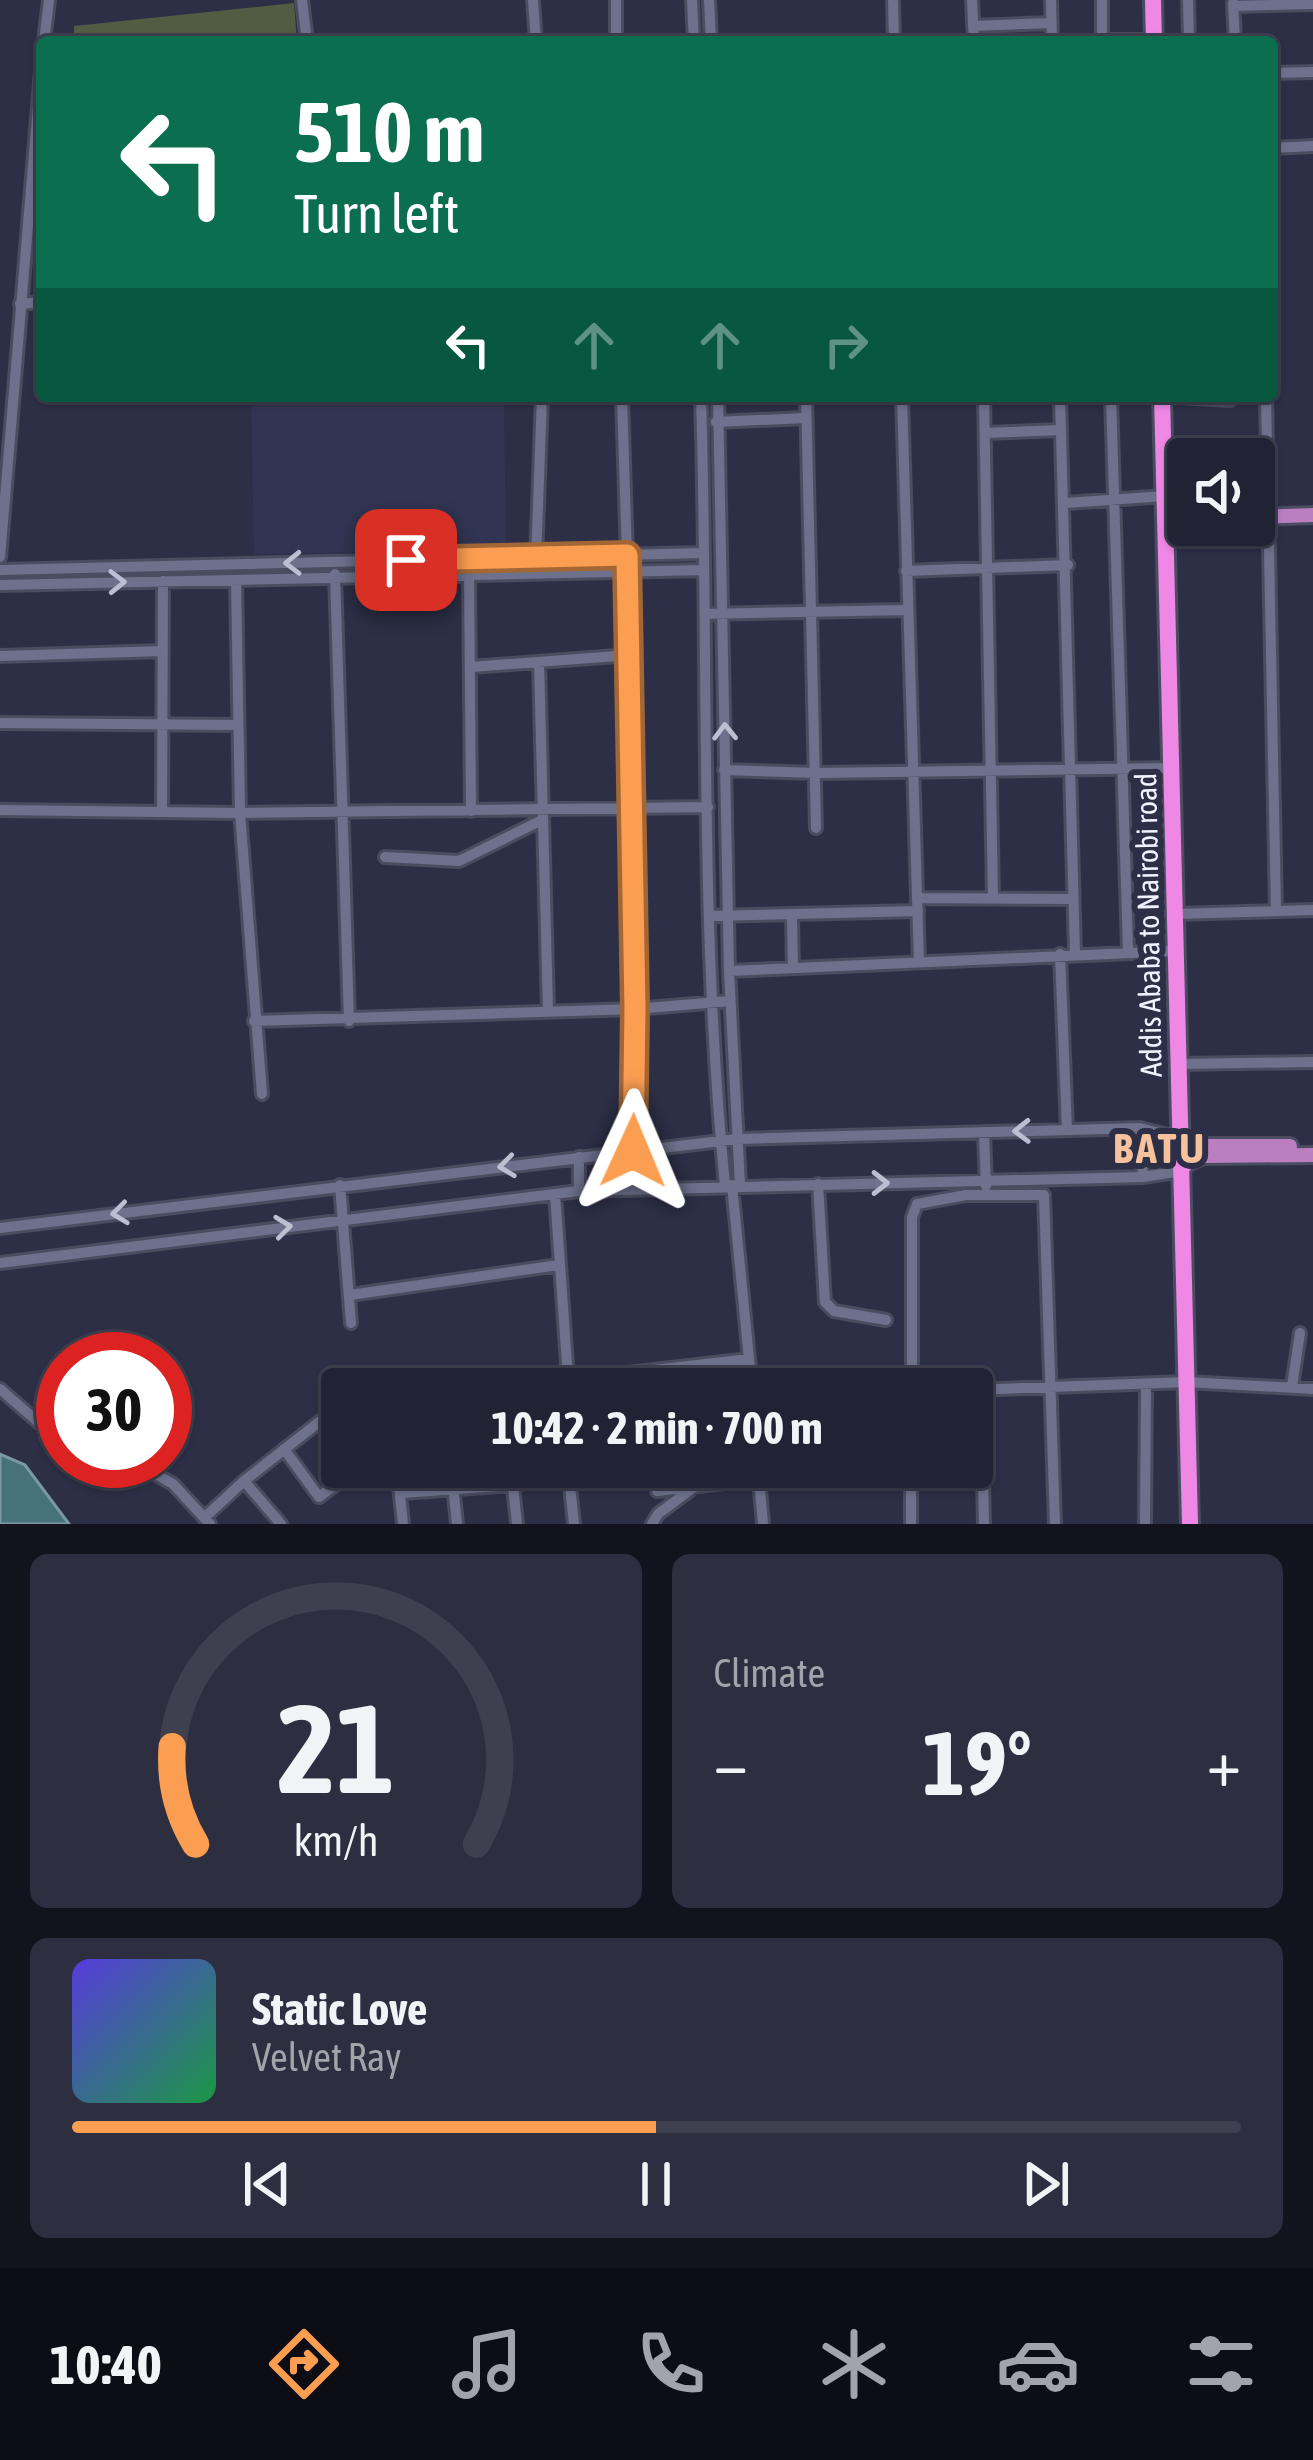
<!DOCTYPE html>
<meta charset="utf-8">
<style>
:root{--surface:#212334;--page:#2d2f40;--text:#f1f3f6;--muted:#a2a4ac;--line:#3e404f;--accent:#fb9e52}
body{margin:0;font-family:"Asap Condensed",sans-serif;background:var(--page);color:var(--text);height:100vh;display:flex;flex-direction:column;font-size:45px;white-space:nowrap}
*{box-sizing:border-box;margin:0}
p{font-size:39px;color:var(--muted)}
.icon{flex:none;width:66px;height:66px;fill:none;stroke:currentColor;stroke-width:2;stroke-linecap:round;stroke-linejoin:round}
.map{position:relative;height:1524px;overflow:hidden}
.drawer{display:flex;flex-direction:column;gap:30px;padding:30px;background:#12131d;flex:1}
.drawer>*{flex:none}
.top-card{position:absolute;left:36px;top:36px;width:1242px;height:366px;border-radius:12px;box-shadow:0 3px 9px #0004,0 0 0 3px var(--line);background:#0b6e4f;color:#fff;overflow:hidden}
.fabs{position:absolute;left:1167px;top:438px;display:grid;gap:24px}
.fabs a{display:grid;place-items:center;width:108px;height:108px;border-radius:12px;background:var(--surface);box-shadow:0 3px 9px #0004,0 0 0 3px var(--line);font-size:60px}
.speed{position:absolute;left:36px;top:1332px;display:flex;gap:24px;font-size:60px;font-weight:700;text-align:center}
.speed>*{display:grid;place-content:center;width:156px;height:156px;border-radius:50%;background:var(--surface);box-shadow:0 3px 9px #0004,0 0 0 3px var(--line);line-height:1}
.speed .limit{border:18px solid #d22;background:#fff;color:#111}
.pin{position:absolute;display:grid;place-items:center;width:102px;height:102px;color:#fff;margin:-51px;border-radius:24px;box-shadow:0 6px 18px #0006}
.me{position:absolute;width:132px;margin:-66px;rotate:1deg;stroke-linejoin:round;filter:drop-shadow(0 0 9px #0008)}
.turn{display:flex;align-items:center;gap:42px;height:252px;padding:0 60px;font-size:54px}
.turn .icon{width:156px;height:156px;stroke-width:2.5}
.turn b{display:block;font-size:84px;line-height:102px}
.lanes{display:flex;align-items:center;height:114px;padding:0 60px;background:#0003;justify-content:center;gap:60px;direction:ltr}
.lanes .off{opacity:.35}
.big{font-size:90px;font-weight:700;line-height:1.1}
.drawer .card{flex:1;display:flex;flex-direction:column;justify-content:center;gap:18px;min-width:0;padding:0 42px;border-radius:18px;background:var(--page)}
.drawer .dial{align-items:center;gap:0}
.dial svg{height:312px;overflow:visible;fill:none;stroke:var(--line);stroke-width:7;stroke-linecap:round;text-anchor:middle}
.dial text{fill:var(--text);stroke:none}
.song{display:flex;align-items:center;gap:36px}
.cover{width:144px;height:144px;border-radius:18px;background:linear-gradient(135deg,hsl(250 70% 55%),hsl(140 70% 35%))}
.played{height:12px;border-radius:6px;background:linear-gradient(90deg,var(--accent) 50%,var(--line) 50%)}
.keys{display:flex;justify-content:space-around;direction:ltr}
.heat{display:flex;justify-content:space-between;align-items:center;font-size:66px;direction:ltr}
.drawer .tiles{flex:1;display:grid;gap:30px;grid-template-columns:1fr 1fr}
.card:last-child{grid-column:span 2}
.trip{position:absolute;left:321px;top:1368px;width:672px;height:120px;border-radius:12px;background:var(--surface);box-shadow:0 3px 9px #0004,0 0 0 3px var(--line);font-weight:700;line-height:120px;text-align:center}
.tab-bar{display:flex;height:192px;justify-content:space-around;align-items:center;background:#0d0e15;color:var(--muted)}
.tab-bar .icon{width:84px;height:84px}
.tab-bar .selected{color:var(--accent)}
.tab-bar b{font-size:54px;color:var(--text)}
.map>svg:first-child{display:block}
.built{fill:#313553}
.green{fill:#505d43}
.water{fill:#48727b;stroke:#7a99a3;stroke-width:3}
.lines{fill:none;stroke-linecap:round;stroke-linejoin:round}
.minor-casing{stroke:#4a4c5f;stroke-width:16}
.major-casing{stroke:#4a4c5f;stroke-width:20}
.highway-casing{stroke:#4a4c5f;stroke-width:22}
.minor{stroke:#6d718c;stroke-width:10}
.major{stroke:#bb7ec1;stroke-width:14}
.highway{stroke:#ef87e5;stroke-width:16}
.oneway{stroke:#bcbfd1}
.route-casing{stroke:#a36735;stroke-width:30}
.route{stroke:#fb9e52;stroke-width:21}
.labels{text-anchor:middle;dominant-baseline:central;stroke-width:12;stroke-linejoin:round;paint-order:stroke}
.street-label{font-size:30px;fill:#f0f3ff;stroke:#2c2f46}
.district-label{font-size:42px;font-weight:bold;letter-spacing:3px;fill:#f7c29b;stroke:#2c2f46}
</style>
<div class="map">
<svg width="1313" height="1524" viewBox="0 0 1313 1524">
<rect width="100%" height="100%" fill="#2c2f46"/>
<!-- built -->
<path class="built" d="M251 396H504L506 550 254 554Z"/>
<!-- green -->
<path class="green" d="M294 3 297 42H74V26Z"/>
<!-- water -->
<path class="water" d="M0 1454 25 1465 69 1524H0Z"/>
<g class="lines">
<!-- minor casing -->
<g class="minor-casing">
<path id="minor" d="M302 0 307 42
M533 0 536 42
M616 0V42
M692 0 694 42
M709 0 711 42
M893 0 894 42
M972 0 974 42
M1051 0 1052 42
M1102 0V42
M1188 0 1189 42
M1233 3 1235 42
M1233 6 1313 4
M973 26 1051 23
M1102 40H1154
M44 42 49 0
M1272 73 1313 72
M1272 148 1313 146
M20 304 42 302
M622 396 630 655 633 1151
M701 396C709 659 699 923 725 1185
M718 396 729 971 740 1185
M806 396 816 828
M902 396 919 962
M984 396 993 898
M1060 396C1065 582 1070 768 1075 953
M1111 396 1128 951
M1162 396 1230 400
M1266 396 1276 911
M716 422 806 418
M985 433 1061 430
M1066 503 1165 496
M0 557 42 59
M536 560 542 396
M469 568 471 811
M0 570 703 553
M906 571 1068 565
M335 574 349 1021
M236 580 240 813 262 1094
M0 585 704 570
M705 614 907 610
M0 656 163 651
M539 662 548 1011
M471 667 630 655
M0 723 237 725
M724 770 817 773 1170 768
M0 810 240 813 708 807
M162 812 163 581
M385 857 459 861 542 820
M917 898 1073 899
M1175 914 1313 910
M709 916 918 911
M792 917 793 968
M1060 954 1067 1130
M729 971 1175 951
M254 1021 635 1009 730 1001
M1179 1064 1313 1062
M1140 1128 1143 1177
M984 1132 986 1186
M579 1157V1191
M818 1184 825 1302 834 1311 886 1320
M340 1185 351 1323
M732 1185 752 1389
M555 1194 567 1364 561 1389
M0 1228 737 1139 1140 1128 1179 1138
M0 1263 579 1191 1143 1177 1181 1171
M350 1295 559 1265
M1292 1386 1300 1333
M0 1389 53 1435 63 1439
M488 1389 749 1359
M912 1389V1217L917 1204 966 1195H1044L1055 1524
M972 1390 1187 1382 1313 1389
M981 1390 984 1524
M284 1449 319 1497 359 1467
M133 1461 173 1484 210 1524
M397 1467 403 1524
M451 1467 457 1524
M511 1467 517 1524
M568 1467 574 1524
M622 1467 666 1475 695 1473
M758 1467 763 1524
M244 1481 281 1524
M657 1491 759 1479
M401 1493 513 1485 569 1476
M204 1518 244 1481 342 1404
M652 1524 658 1514 694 1487 696 1467
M911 1524V1467
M1145 1524 1146 1384"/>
</g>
<!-- major casing -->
<g class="major-casing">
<path id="major" d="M1254 517 1313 515
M1166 520 1188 519
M1179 1138 1206 1146H1290
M1181 1171 1187 1163 1203 1156 1313 1155"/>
</g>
<!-- highway casing -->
<g class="highway-casing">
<path id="highway" d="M1153 0 1154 42
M1162 396 1190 1524"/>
</g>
<!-- minor -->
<use href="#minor" class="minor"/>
<!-- major -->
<use href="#major" class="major"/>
<!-- highway -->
<use href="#highway" class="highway"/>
</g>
<!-- one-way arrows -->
<defs><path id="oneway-chevron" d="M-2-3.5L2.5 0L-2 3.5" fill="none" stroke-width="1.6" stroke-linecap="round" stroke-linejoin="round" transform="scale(3)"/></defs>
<g class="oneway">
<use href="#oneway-chevron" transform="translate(293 563) rotate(179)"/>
<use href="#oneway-chevron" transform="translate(117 582) rotate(-1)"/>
<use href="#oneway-chevron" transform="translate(725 732) rotate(-91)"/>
<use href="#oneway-chevron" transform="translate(1022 1131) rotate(179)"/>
<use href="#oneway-chevron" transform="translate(507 1166) rotate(173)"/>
<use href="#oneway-chevron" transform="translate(880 1183)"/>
<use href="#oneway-chevron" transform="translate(120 1213) rotate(173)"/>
<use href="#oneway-chevron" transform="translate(283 1227) rotate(-7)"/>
</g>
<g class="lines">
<!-- route casing -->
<g class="route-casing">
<path id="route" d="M406 560 627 555 635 1009 633 1151"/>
</g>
<!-- route -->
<use href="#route" class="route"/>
</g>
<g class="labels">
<!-- street labels -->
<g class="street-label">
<text transform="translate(1148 925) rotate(-91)">Addis Ababa to Nairobi road</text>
</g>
<!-- district labels -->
<g class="district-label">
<text x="1160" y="1148">BATU</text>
</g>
</g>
</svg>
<div class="fabs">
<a><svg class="icon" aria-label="sound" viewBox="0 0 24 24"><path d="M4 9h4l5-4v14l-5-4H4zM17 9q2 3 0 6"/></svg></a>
</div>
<div class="speed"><div class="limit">30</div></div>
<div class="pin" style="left:406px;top:560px;background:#d93025"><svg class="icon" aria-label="arrive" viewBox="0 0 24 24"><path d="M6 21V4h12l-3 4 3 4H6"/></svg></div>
<svg class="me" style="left:633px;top:1151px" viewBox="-20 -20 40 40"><path d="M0-17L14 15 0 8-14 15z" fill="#fb9e52" stroke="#fff" stroke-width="4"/></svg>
<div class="trip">10:42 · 2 min · 700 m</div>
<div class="top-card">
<div class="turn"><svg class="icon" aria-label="left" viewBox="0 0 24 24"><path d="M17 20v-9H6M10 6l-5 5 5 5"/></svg><div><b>510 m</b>Turn left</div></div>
<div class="lanes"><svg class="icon" aria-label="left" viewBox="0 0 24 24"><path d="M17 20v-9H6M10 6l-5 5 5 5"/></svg><svg class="icon off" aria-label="ahead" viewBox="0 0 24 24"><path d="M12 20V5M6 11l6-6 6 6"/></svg><svg class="icon off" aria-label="ahead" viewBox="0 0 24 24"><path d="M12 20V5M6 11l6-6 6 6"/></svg><svg class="icon off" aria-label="right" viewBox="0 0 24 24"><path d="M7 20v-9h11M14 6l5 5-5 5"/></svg></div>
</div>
</div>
<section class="drawer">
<div class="tiles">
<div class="card dial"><svg viewBox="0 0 100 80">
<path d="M14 69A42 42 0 1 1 86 69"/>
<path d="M14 69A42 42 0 0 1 8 44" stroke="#fb9e52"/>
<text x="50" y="56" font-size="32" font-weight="700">21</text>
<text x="50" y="72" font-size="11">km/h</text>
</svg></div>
<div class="card"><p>Climate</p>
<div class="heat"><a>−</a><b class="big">19°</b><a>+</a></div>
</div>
<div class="card">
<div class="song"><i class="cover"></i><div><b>Static Love</b><p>Velvet Ray</p></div></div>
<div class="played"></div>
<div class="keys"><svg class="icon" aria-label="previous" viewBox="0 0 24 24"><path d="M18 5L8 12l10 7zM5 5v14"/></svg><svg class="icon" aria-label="pause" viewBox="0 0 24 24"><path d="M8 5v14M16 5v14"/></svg><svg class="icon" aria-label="next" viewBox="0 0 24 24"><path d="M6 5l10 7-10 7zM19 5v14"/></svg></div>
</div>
</div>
</section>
<nav class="tab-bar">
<b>10:40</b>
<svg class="icon selected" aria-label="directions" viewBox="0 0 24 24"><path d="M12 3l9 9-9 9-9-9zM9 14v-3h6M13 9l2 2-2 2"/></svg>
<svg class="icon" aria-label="music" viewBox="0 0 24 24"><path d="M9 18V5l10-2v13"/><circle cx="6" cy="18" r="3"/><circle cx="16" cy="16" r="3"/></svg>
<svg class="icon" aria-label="phone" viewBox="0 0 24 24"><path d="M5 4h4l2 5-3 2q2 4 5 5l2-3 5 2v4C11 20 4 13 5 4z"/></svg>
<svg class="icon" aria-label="climate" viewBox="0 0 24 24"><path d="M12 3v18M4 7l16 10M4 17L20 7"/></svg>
<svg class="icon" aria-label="car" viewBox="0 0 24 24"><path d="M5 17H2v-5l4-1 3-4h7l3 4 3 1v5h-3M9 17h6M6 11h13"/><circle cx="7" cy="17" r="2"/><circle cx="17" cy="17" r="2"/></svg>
<svg class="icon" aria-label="filters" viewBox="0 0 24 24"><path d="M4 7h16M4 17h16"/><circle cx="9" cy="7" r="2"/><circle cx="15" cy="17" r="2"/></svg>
</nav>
